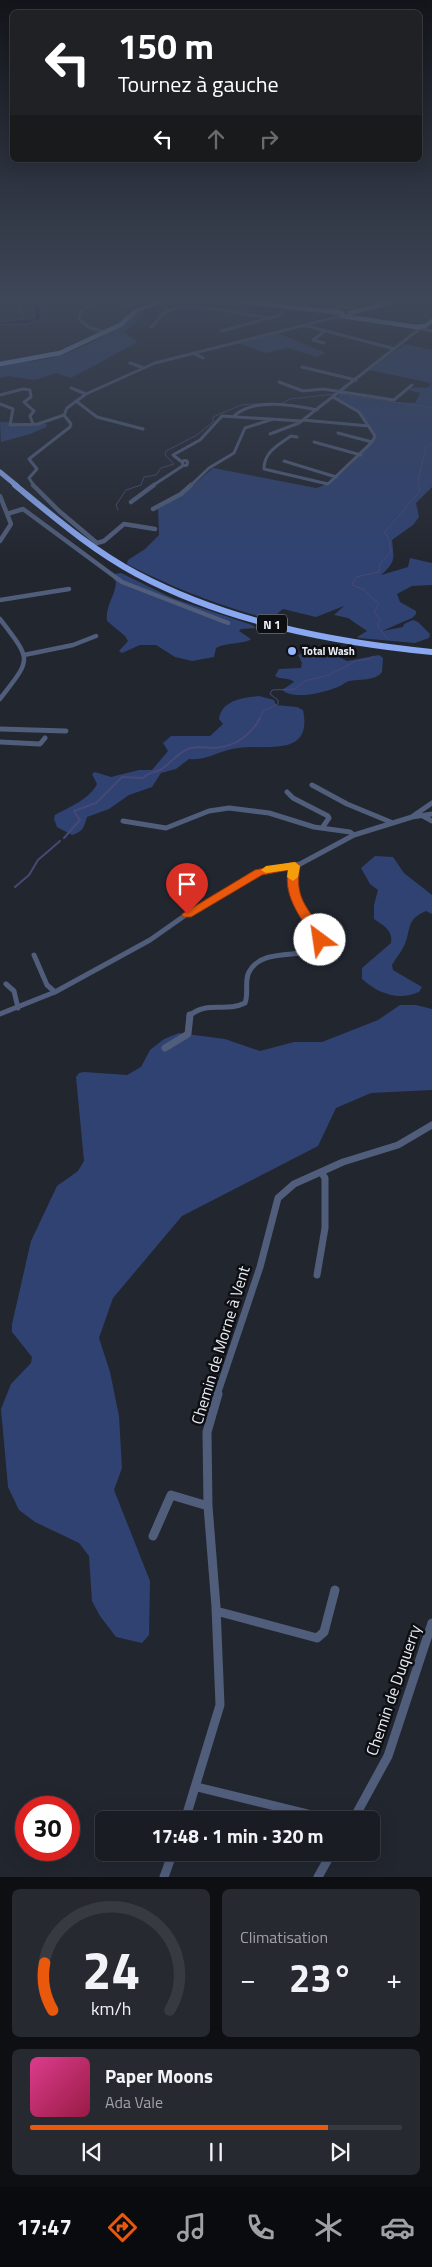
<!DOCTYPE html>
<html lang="fr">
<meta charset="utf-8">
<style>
:root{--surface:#1a1c23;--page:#272930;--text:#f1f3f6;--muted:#9fa1a6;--line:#383a41;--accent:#ea580c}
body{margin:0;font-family:"Titillium Web",sans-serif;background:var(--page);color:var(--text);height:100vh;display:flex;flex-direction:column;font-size:19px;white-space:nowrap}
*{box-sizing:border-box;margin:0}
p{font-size:16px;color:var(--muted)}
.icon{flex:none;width:28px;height:28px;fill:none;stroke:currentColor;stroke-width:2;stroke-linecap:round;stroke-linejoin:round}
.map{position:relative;height:1877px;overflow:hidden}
.drawer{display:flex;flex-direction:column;gap:12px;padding:12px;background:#0e0f13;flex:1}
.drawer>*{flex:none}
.top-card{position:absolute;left:10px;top:10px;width:412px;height:152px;border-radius:8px;box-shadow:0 5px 20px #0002,0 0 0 1px var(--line);background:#202124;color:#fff;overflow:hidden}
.speed{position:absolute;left:15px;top:1796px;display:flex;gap:10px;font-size:25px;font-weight:700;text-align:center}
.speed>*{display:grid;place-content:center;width:65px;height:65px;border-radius:50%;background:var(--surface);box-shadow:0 5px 20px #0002,0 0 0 1px var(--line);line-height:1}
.speed .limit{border:8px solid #d22;background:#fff;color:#111}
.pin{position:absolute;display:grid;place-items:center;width:42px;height:42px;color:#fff;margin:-51px -21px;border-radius:50% 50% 50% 0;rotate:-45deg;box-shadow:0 0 5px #0007}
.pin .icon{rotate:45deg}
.me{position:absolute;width:55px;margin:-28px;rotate:329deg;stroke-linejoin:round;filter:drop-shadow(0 0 4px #0008)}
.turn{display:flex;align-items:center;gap:18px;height:105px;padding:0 25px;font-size:22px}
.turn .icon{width:65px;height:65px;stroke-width:2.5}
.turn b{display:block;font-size:35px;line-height:42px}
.lanes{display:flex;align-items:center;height:48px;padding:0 25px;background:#0003;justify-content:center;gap:25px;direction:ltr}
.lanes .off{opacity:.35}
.big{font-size:38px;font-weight:700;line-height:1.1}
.drawer .tile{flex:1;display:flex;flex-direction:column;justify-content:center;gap:8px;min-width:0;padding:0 18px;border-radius:8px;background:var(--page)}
.drawer .dial{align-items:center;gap:0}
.dial svg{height:130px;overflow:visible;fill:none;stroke:var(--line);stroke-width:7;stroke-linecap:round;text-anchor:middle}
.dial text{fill:var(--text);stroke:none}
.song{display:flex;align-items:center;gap:15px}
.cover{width:60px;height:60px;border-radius:8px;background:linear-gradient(135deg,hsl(330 70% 55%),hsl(340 70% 35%))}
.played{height:5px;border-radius:2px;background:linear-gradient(90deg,var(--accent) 80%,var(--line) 80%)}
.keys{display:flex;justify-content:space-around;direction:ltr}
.heat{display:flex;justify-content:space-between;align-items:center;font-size:28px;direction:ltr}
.drawer .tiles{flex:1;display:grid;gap:12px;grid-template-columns:1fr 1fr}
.tile:last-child{grid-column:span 2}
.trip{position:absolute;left:95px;top:1811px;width:285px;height:50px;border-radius:8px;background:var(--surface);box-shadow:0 5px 20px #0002,0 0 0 1px var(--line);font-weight:700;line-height:50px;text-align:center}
.tabs{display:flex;height:80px;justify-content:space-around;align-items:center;background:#0a0b0e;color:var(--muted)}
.tabs .icon{width:35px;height:35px}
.tabs .on{color:var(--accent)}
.tabs b{font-size:22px;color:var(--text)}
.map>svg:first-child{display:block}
.green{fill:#2f4272}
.water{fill:#02013f;stroke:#484876}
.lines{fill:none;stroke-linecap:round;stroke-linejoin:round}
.stream-far1{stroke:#484876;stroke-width:1}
.stream{stroke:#484876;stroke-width:2}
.minor-far4{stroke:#505d7b;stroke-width:3}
.minor-far3{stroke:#505d7b;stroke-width:4.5}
.minor-far2{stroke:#505d7b;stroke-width:5}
.minor-far1{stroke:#505d7b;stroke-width:7}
.minor{stroke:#505d7b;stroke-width:9}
.major{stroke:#7993cf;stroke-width:4.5}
.highway-far1{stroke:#89a8f1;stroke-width:5}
.highway{stroke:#89a8f1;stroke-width:6}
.route{fill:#ea580c;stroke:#983908}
.slow{fill:#f59e0b}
.poi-dot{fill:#97b6fd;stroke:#0d0f13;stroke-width:2}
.labels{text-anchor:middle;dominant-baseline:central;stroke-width:5;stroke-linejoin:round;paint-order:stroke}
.far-poi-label{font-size:11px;font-weight:bold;fill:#eceff5;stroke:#0d0f13;text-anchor:start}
.shield{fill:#0d0f13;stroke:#a9acb1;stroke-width:1}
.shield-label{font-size:12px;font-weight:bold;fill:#eceff5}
.near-street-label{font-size:16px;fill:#eceff5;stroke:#0d0f13}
</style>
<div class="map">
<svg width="432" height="1877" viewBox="0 0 432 1877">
<rect width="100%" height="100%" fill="#22262f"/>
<!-- green -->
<path class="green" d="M139 311 145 312 134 325 124 332 138 342 71 378 56 373 35 380 9 376 0 378V365C15 362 31 362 46 359 75 353 118 331 139 311Z
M277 333 326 353 317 357 288 348 266 353 237 343Z
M405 344 432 350V487L416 503 419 517 413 525 392 540C394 560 396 561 381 575L408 567 410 558 432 563V585L412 586 397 594 400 602 416 611V614L412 618 382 631 403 627 404 624 413 620 418 622 430 634 429 638 415 643 359 638 357 637 367 631 348 618 334 615 344 606 316 617 283 609 271 619 265 618C217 605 171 587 127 564L128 560 145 549 159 535 158 509 184 493 213 468 316 488C336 484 362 453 375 436L359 412 336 398 340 394 383 401 415 403 420 393 408 390C416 385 423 390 430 386L431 383 369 370Z
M0 422 47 424 46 427 30 434 1 442Z
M121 573 172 598 252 625 256 628 241 629 239 631 251 639C246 644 228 642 216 648L214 657 192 661 175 657 156 645H140L122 653 119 651 128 641 125 636 107 621C105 606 115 597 116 582L113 578 114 574Z
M306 652 318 656 339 657 347 661 379 655 383 658 382 672C375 681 360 679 349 681 344 683 340 687 335 688 322 693 294 700 282 690L294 682C289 677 281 680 275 676L279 669 301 668 302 663 298 655Z
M259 696 274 700 276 705 297 707 303 710C313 758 267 744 238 748 220 750 207 761 189 759L176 769 161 773 152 787 129 795 109 809 87 817C84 827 83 832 72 835L57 827 54 819 55 815C69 807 90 799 97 784L92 774 95 772 111 777 139 770H152L168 751 163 743 171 736H210L223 724 219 719C222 700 243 698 259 696Z
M375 856 393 857 404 873 432 895V914L426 911C404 920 412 932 403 948 400 954 395 959 392 965L393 970 422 987 419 992C398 1001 379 994 362 979V968L391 943C393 930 384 926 374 919V905L378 890 370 884 361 868Z
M400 1005H416L432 1009V1090L371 1093 336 1108 318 1146 182 1216 113 1298 99 1338 110 1372 119 1416 122 1468 114 1490 150 1581 149 1635 142 1643 116 1637 100 1616 92 1601 89 1556 79 1543 35 1522 19 1510 8 1487 1 1409 11 1384 31 1363 32 1357 12 1332V1324L31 1241 57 1186 78 1171 84 1161 76 1077 79 1073 84 1072 127 1075 141 1067 150 1050 164 1039 179 1033 225 1039 260 1051 294 1042H322L378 1020Z"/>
<!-- water -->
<path class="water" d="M32 302H39L42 319 26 324 0 325V322L35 318Z"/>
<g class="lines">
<!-- stream-far1 -->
<path class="stream-far1" d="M341 394 432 408
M281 404 290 399 335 394
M118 510 116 505 126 490 141 485 144 477 156 475 161 468 174 464 165 455 166 451 197 435 213 422V417L241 405 271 403
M388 639 378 627 380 619 374 612 379 604 363 589 352 585 356 577 379 572 380 564 391 552 388 536 384 533 420 491 418 481 426 447 432 443
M260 719 263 711 278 704V700L270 694 272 690 295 689 305 681 329 675 356 661 370 659 373 656"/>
<!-- stream -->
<path class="stream" d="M64 838 80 820 74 811 96 803 122 777 143 778C149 772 153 773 160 770 171 764 178 751 191 748 199 746 206 748 214 748 235 747 251 735 260 718
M15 887 29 875 38 860 60 841"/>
<!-- minor-far4 -->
<path class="minor-far4" d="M16 302 20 305 21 313
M92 302 81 312 79 319 88 327 105 332
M119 302 132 306 140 302
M284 302 304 305 314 302
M332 309 352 307
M325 313 331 308 352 302
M303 325 395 349
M151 327C157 323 159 316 164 313 182 299 246 315 269 318
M422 329 432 331
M221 331 278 316 286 307
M324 343 313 340 325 331
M193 353 203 358
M130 363 144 368
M302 367 356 380
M279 382 303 391 323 389 394 400 412 385
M71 388 86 394
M0 395 23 389 30 390 31 397 24 402 34 411 30 416 33 424
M333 397 359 412 375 436 372 442 338 433
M76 401 97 417 143 429
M0 404 13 409 10 425 38 424 64 415
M64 415 67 408 86 394 155 363 341 316
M235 415C255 398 293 405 317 410
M303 420 369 426
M270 434 299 423 422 327
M297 437 291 436C278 445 264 452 264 469L328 484 372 442
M314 442 361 455
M182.5 463a2.5 2.5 0 1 1 5 0a2.5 2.5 0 1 1-5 0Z
M284 461 336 477
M182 462 173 455 200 440 222 416 301 421
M34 486 29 478 37 469 29 459 70 427 71 424 64 415
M152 486 184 465
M190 486 209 468 234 453 245 428 273 419"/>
<!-- minor-far3 -->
<path class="minor-far3" d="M33 485 59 511 97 543 104 541 124 524 155 529
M0 496 11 524 0 541
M131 502 154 485
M153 509 181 494 191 485
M7 514 23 509 122 582 228 623
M0 600 69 589
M0 619C33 662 31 658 0 699
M24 655 73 645 96 636"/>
<!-- minor-far2 -->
<path class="minor-far2" d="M0 729 66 731
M0 742 40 744 45 738
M312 785 347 804 393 823
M287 792 293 798 328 816 329 818 322 828
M413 816 432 803
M423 816 432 821
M123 821 166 828 209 811 229 808 269 813 314 827 350 832 354 835
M34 955 47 985 55 992
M6 984 14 991 18 1008
M0 1014 55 992 150 940 187 914 259 872 300 864 354 835 412 817 432 814
M189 1016C208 1000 225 1013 245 1003 249 993 244 981 249 972 262 947 302 959 319 948 323 930 305 921 298 906 292 893 293 879 295 866"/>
<!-- minor-far1 -->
<path class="minor-far1" d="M165 1048 188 1034 190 1015
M317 1275 325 1228V1178L321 1172
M217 1395 260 1267 278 1198 294 1184 343 1162 398 1145 432 1125"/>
<!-- minor -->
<path class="minor" d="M153 1536 171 1495 208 1506
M216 1611 317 1638 324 1632 335 1590
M197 1787 333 1820
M185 1820 220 1705 216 1607 208 1506 207 1432 218 1394
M353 1820 388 1756 432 1623
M164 1877 173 1852
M318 1877 332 1852"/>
<!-- major -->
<path class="major" d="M245 302 342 313 344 316
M350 313 391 302
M342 316 416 327 425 326 432 321
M0 364 60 353 120 325 137 310 159 302"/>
<!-- highway-far1 -->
<path class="highway-far1" d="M0 472 17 486"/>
<!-- highway -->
<path class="highway" d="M15 485C54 517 92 550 137 574 228 622 331 642 432 652"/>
</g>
<!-- sky -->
<linearGradient id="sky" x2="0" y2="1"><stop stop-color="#13151a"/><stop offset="0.53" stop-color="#3e4758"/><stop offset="1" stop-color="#3e4758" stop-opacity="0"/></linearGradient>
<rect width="432" height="565" fill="url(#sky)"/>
<!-- route -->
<path class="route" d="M295 862 300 866C293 904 313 909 326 940L324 943H316C303 919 283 899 288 870L262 875 191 917H183L182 914 255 870Z"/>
<!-- slow -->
<path class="slow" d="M295 862 300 866 298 877 293 881 287 877 288 870 266 873 261 870 266 866Z"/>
<!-- markers -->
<circle class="poi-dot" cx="292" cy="651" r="5"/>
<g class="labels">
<!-- far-poi labels -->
<g class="far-poi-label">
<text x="302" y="651">Total Wash</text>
</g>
<!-- shield labels -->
<rect class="shield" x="257" y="614.5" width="30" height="19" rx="4"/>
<g class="shield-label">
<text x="272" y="624">N 1</text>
</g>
<!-- near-street labels -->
<g class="near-street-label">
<text transform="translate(220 1345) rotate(-73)">Chemin de Morne à Vent</text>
<text transform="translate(393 1690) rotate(-71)">Chemin de Duquerry</text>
</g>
</g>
</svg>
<div class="speed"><div class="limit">30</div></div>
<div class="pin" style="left:187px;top:914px;background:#d93025"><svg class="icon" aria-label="arrive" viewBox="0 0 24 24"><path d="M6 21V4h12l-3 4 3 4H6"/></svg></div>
<svg class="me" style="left:320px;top:940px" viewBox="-20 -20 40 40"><circle r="19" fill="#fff"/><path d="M0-13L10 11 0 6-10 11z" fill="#ea580c"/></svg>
<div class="trip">17:48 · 1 min · 320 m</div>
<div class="top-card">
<div class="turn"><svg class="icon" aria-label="left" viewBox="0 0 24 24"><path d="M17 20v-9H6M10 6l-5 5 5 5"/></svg><div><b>150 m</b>Tournez à gauche</div></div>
<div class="lanes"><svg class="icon" aria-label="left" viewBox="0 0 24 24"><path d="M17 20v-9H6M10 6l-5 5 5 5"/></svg><svg class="icon off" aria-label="ahead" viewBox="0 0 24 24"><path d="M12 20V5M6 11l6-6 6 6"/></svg><svg class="icon off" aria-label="right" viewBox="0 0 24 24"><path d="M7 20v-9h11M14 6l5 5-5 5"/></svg></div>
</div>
</div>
<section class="drawer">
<div class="tiles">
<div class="tile dial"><svg viewBox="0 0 100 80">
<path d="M14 69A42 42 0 1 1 86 69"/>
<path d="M14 69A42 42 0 0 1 9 40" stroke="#ea580c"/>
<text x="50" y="56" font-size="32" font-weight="700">24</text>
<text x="50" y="72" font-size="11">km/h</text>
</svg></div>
<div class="tile"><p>Climatisation</p>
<div class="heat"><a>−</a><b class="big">23°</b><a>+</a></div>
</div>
<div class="tile">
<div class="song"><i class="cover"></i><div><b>Paper Moons</b><p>Ada Vale</p></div></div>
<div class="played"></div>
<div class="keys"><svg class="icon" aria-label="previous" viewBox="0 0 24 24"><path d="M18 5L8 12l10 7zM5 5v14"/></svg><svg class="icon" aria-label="pause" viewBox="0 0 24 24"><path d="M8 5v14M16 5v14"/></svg><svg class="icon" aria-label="next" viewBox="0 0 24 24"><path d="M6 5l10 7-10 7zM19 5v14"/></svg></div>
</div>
</div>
</section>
<nav class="tabs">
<b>17:47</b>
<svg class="icon on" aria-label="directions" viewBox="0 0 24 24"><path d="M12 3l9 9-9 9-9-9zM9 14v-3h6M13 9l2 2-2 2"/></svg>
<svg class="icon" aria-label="music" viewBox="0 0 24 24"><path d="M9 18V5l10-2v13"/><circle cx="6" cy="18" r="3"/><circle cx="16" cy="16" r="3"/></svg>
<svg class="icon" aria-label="phone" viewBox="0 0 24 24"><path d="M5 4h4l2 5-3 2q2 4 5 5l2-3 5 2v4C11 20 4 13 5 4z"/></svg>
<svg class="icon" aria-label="climate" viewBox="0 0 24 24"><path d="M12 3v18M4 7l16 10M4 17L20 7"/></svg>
<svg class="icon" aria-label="car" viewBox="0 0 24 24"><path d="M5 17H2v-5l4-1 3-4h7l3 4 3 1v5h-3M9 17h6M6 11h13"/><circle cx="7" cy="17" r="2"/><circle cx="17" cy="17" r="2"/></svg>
</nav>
